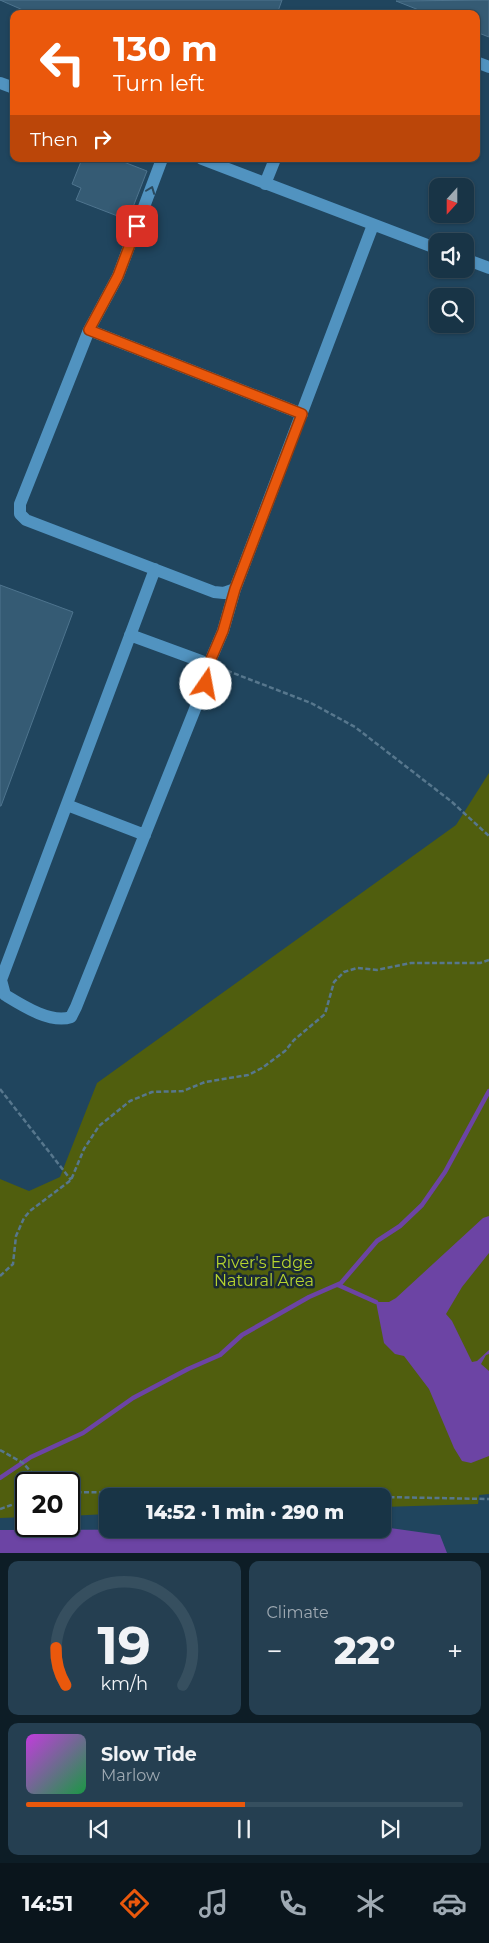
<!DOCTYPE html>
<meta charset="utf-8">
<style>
:root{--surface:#183446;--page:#253f51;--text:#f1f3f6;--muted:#9faab3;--line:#364f5f;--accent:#ea580c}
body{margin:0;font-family:Montserrat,sans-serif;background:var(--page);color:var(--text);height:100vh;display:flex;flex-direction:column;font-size:19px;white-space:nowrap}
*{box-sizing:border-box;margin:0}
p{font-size:16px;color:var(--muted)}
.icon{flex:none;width:28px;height:28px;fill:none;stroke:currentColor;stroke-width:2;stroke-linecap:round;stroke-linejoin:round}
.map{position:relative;height:1553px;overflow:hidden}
.drawer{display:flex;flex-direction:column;gap:8px;padding:8px;background:#0d1d26;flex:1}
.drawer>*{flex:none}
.guide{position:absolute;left:10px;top:10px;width:470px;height:152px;border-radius:10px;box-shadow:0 1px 4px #0004,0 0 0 1px var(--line);background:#ea580c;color:#fff;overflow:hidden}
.needle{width:32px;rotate:201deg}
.controls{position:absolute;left:429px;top:178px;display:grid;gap:10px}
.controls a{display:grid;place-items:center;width:45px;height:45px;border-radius:10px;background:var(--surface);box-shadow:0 1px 4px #0004,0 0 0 1px var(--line);font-size:25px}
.speed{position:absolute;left:15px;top:1472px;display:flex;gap:10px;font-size:25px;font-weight:700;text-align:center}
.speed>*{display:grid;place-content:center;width:65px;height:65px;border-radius:50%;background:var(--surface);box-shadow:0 1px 4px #0004,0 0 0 1px var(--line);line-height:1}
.speed .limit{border:2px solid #111;border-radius:8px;background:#fff;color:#111}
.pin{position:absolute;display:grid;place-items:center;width:42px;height:42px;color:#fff;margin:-21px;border-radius:10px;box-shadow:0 2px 8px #0006}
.me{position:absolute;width:55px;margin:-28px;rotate:12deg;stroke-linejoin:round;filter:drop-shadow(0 0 4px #0008)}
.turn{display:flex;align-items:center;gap:18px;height:105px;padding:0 20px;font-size:22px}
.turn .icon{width:65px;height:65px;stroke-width:2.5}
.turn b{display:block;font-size:35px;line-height:42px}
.then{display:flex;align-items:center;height:48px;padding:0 20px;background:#0003;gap:10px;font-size:19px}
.big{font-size:38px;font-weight:800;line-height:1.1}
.drawer .tile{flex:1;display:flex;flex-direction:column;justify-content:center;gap:8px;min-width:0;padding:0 18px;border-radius:10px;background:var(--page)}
.drawer .dial{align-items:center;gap:0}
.dial svg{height:130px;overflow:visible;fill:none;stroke:var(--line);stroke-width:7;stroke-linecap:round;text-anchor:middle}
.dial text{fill:var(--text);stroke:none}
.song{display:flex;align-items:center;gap:15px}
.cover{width:60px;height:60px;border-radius:8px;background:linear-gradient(135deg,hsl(290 70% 55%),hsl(140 70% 35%))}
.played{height:5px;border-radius:2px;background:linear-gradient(90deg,var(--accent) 50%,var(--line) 50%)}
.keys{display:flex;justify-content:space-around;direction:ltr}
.heat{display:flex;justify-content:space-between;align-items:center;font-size:28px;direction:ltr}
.drawer .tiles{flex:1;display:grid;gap:8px;grid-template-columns:1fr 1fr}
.tile:last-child{grid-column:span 2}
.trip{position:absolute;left:99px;top:1488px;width:292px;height:50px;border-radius:10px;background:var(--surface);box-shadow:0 1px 4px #0004,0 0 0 1px var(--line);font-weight:800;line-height:50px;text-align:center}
.menu{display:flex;height:80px;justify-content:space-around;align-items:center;background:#0a151c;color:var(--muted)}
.menu .icon{width:35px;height:35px}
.menu .on{color:var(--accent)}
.menu b{font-size:22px;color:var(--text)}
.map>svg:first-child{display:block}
.green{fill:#505e0e}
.water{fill:#6c44a4}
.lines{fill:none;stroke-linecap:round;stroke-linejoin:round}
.stream{stroke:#6c44a4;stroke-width:4.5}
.building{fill:#355b74;stroke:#4e748e}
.path{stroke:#57778d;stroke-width:2.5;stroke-dasharray:5 2.5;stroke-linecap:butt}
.minor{stroke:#5193c0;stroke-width:12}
.oneway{stroke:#2a4a5f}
.route-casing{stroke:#983908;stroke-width:12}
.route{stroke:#ea580c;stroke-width:9}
.labels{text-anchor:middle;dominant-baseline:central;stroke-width:5;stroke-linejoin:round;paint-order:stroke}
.park-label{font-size:16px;fill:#b6d42f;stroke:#1a2a35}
</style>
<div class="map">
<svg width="489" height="1553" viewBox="0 0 489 1553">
<rect width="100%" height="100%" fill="#20455e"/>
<!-- green -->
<path class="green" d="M489 773V1494L479 1495 478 1504 383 1507 382 1496H108L107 1514 69 1516V1484H26V1517L0 1518V1179L29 1191 60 1177 97 1083 456 825Z"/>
<!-- water -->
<path class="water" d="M489 1216V1253L462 1287 446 1314 452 1321 472 1362 477 1361 489 1350V1354L486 1355 481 1364 489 1371V1456L471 1463 462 1461 454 1448 429 1389 404 1356 395 1354 384 1343 376 1302H389L396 1298 483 1218Z
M383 1527 440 1535 447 1553H0V1530L382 1529Z"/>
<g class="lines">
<!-- stream -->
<path class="stream" d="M338 1285 376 1302
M0 1478 31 1457 83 1433 133 1398 188 1369 220 1355 242 1335 309 1297 341 1283 377 1241 400 1226 422 1205 445 1172 489 1091"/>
</g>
<!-- building -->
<path class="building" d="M0 0H282L277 14H32Z
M489 0V37L476 32V14H429L396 1Z
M82 159H116L147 171 128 220 76 200 81 188 72 184Z
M0 585 73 612 1 806H0Z"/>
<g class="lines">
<!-- path -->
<path class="path" d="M220 668 311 703 355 727 452 802 489 836
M0 1089 71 1180
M0 1276 13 1264 16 1236 24 1218 30 1211 71 1180 84 1149 99 1126 130 1101 152 1092 183 1091 205 1082 248 1075 262 1068 285 1051 294 1040 325 1014 334 982 344 972 357 968 377 970 411 963H480L489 960
M0 1450 23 1463 42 1484
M69 1492 372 1496
M382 1497 489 1499
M0 1509 26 1500"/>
<!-- minor -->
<path class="minor" d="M476 62 489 67
M0 83 14 88
M162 159 118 276 89 330 20 504V514L26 520 214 592 224 593 235 589 373 225
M202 159 438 249
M265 184 275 159
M465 259 489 268
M89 330 302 414
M155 569 1 980 5 995C23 1006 51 1024 71 1017L76 1007 205 684V673L223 631 235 589
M130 635 209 664
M67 805 145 835"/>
</g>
<!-- one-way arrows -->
<defs><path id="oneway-chevron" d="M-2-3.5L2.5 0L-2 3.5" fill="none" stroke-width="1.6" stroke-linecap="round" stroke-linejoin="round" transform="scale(1.25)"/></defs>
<use class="oneway" href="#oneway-chevron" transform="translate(151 190) rotate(-69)"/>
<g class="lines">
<!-- route casing -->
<g class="route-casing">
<path id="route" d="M137 226 118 276 89 330 302 414 235 589 223 631 205 673 206 684"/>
</g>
<!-- route -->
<use href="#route" class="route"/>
</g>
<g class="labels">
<!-- park labels -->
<g class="park-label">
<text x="264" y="1262">River's Edge<tspan x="264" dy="18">Natural Area</tspan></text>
</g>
</g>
</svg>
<div class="controls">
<a><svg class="needle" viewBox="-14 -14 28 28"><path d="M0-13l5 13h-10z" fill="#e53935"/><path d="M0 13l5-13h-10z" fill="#9faab3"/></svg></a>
<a><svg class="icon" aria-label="sound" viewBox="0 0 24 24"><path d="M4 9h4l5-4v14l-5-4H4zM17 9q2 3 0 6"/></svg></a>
<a><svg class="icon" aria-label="search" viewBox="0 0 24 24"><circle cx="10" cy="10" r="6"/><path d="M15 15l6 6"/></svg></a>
</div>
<div class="speed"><div class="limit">20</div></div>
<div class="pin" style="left:137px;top:226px;background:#d93025"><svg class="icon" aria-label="arrive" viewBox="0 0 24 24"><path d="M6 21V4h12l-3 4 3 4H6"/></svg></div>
<svg class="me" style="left:206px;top:684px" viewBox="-20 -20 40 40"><circle r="19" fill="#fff"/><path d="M0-13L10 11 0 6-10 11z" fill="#ea580c"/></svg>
<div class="trip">14:52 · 1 min · 290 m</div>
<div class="guide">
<div class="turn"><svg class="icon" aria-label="left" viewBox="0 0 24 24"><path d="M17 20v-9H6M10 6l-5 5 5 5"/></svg><div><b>130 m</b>Turn left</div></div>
<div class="then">Then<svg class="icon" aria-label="right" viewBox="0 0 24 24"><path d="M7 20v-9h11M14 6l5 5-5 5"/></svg></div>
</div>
</div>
<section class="drawer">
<div class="tiles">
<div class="tile dial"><svg viewBox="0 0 100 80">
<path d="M14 69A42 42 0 1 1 86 69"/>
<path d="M14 69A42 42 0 0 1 8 46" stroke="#ea580c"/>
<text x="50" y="56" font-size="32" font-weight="700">19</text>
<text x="50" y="72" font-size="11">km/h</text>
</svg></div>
<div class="tile"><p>Climate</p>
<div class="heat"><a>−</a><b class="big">22°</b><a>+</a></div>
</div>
<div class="tile">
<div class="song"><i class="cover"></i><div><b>Slow Tide</b><p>Marlow</p></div></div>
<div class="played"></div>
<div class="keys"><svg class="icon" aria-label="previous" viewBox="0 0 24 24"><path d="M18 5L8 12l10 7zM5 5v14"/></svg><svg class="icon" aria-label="pause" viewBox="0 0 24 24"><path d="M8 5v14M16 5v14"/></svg><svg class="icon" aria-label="next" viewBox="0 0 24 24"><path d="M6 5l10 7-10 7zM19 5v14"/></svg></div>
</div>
</div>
</section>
<nav class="menu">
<b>14:51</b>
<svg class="icon on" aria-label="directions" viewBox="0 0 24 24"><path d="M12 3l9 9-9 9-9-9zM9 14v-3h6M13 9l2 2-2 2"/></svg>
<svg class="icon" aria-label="music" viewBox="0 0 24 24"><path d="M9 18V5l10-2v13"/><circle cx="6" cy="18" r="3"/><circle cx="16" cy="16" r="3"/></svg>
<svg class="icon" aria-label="phone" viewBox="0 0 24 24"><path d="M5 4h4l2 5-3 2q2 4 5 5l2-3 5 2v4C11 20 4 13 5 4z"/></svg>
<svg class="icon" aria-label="climate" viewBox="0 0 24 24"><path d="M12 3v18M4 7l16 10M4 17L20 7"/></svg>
<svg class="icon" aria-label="car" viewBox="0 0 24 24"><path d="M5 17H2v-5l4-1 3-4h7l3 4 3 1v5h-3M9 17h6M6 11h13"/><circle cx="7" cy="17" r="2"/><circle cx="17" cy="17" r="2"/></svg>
</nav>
